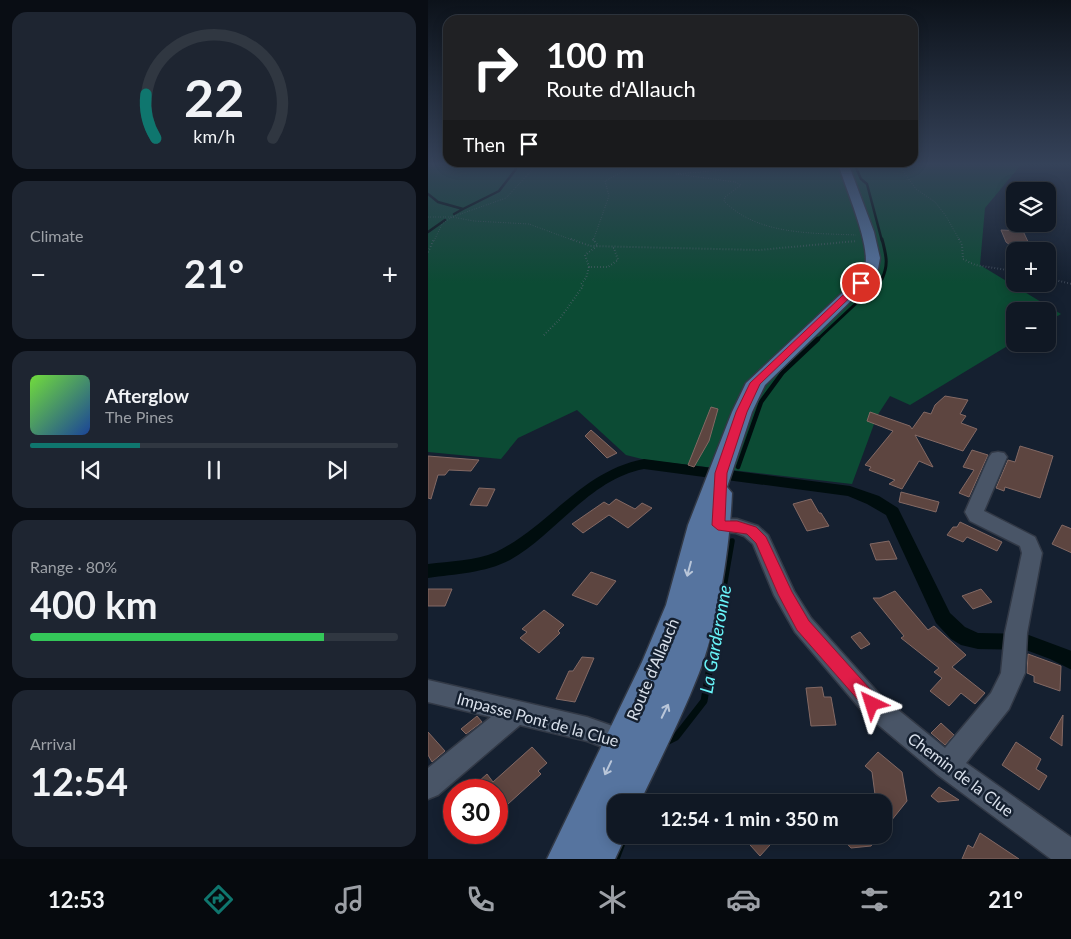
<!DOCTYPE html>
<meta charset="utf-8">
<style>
:root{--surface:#101824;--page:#1e2531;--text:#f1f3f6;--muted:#9ca0a6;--line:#303741;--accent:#0f766e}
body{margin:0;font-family:Lato,sans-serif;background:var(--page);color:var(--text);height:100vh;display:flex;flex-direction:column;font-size:19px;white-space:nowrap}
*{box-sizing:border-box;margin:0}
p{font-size:16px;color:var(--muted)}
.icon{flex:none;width:28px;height:28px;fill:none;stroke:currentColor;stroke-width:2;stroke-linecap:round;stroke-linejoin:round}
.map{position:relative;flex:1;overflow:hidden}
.sheet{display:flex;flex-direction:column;gap:12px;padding:12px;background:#090d14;width:428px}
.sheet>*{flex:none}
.hud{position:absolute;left:15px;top:15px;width:475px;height:152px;border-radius:15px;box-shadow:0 2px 12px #0003,0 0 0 1px var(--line);background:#202124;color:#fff;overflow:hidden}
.controls{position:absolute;left:578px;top:182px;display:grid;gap:10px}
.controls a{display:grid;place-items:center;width:50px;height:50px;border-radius:10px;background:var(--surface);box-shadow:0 2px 12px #0003,0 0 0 1px var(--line);font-size:25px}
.speed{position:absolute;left:15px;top:779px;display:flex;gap:10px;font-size:25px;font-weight:700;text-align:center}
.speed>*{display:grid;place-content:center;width:65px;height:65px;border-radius:50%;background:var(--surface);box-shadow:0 2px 12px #0003,0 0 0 1px var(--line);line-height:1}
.speed .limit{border:8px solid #d22;background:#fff;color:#111}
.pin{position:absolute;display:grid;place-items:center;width:42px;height:42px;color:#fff;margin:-21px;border:2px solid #fff;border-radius:50%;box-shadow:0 1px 5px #0007}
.me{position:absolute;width:55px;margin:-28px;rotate:319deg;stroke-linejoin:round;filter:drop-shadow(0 0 4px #0008)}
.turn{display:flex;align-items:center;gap:18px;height:105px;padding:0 20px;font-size:22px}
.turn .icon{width:65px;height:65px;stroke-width:2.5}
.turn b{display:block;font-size:35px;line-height:42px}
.then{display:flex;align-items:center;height:48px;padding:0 20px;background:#0003;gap:10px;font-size:19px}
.big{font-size:38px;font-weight:700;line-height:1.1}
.sheet .tile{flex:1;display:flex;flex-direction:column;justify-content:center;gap:8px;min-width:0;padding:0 18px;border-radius:15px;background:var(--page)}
.sheet .dial{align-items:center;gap:0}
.dial svg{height:130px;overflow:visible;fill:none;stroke:var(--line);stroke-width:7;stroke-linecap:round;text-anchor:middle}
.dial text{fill:var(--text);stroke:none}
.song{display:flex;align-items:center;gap:15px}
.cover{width:60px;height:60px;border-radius:8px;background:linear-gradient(135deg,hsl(100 70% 55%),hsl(220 70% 35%))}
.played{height:5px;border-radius:2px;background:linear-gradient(90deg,var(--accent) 30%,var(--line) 30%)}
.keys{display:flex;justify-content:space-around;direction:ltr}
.heat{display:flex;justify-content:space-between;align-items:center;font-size:28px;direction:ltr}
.charge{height:8px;border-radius:4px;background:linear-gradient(90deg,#34c759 80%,var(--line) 0)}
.trip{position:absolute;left:179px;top:794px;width:285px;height:50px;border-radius:15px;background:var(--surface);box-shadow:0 2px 12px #0003,0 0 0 1px var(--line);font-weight:700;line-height:50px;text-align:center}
.tabs{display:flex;height:80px;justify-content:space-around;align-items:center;background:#060a0e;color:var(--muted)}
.tabs .icon{width:35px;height:35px}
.tabs .active{color:var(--accent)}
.tabs b{font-size:22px;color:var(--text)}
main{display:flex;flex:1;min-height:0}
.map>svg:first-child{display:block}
.green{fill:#0c4b34}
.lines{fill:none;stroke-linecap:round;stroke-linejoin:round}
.stream-far4{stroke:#000d0e;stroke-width:2.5}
.stream-far3{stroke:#000d0e;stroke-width:3}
.stream-far2{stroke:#000d0e;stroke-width:4.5}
.stream-far1{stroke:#000d0e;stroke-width:5.5}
.stream{stroke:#000d0e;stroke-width:7}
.canal{fill:#000d0e;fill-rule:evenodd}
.building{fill:#5d4540;stroke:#836964}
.minor-casing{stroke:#323946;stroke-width:3}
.major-casing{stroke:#323946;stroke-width:3}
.path-far1{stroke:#5d6675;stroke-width:1;stroke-dasharray:0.5 2;stroke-linecap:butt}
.path{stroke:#5d6675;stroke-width:2;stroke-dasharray:0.5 2.5;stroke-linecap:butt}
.minor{fill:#495567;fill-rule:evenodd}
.major{fill:#56749f;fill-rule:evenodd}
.oneway{stroke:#b9c6d9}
.route{fill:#e11d48;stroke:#92132f}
.labels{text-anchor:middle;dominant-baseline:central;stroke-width:5;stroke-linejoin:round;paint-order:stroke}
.near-street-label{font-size:16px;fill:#dae1ec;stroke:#152030}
.near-water-label{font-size:18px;font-style:italic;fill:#69f5fa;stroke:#152030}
</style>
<main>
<section class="sheet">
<div class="tile dial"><svg viewBox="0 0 100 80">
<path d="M14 69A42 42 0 1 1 86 69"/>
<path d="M14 69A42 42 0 0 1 8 42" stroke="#0f766e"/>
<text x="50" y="56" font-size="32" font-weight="700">22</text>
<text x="50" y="72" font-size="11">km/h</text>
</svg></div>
<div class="tile"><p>Climate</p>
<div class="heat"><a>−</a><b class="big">21°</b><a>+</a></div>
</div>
<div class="tile">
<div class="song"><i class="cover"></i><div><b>Afterglow</b><p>The Pines</p></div></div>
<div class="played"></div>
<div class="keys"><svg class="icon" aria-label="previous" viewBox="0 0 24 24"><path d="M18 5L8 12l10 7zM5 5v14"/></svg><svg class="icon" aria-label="pause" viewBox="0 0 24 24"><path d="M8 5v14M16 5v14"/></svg><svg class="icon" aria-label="next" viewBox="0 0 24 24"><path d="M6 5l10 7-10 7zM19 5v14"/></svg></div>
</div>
<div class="tile"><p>Range · 80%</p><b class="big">400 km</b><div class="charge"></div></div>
<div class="tile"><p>Arrival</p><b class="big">12:54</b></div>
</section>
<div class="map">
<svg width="644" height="859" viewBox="0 0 644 859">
<rect width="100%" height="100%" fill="#152030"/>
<!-- green -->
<path class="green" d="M0 163H605L591 167 557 208 552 265 633 314 619 322V311H586V342L482 405 462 396 449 416 424 484 218 460 198 455 149 410 90 438 73 459 0 452Z"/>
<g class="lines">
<!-- stream-far4 -->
<path class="stream-far4" d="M426 163 433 179 439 184 454 241
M0 194 10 202 35 209 26 214
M35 209 71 191 88 169 87 163
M0 232 17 220"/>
<!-- stream-far3 -->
<path class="stream-far3" d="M389 340 454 279C461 264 458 255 454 239"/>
<!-- stream-far2 -->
<path class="stream-far2" d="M310 467 333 402 355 372 390 339"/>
<!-- stream-far1 -->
<path class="stream-far1" d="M287 639 304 541"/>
<!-- stream -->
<path class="stream" d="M238 742 248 737 276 701 287 638
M188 859 197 835"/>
<!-- canal -->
<path class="canal" d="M216 459 422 486 451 496 470 508 522 613 537 627 550 633 598 634 644 651V670L622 659 598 650 550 649 533 645 523 639 508 623 458 515 439 504 420 496 216 469C162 479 128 534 82 560 57 573 27 574 0 578V564C22 561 47 561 68 552 122 526 153 471 216 459Z"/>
</g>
<!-- building -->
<path class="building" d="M573 230 595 231 602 246 582 245 578 242Z
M517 396 540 400 532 414 538 416 533 423 549 429 535 451 487 435 505 467 491 461 474 489 461 484 467 480 441 470 443 467 437 465 465 431 439 421 442 412 482 426 484 429 496 412 503 414 507 405Z
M283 407 290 409 281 441 266 467 260 465Z
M163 430 189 453 179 458 157 436Z
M592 446 625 456 612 498 577 487 576 491 568 488 580 460 587 462Z
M544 450 560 455 541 497 531 493 546 470 535 467Z
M0 456 51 460 43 471 21 470 17 475H10L3 499 0 498Z
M51 488 67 489 59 506 42 505Z
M473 492 511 502 508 512 471 502Z
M188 499 207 509 214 503 224 508 200 528 181 515 155 533 144 524 176 502 181 505Z
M383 499 391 513H393L401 526 379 531 365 504Z
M532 522 574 542 569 551 539 537 535 542 519 535 525 527H529Z
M634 525 644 529V553L624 544Z
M461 541 469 559 448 560 442 544Z
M163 572 188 581 169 605 144 595Z
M0 589H24L17 606H0Z
M553 589 564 602 545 609 534 596Z
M467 591 500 630 506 626 538 655 524 667 557 693 547 704 533 693 521 706 502 691 514 678 506 672 511 668 473 638 476 636 445 598H452Z
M116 610 136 625 130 631 132 633 111 653 92 638 99 632 94 629Z
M432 632 442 644 433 649 423 637Z
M600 654 633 666 632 691 606 682V676L599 673Z
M154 657 166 658 147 702 128 699 141 671H145Z
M394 687 396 697H403L408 725 383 726 378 688Z
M635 715 634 746 622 738Z
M49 716 54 722 38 734 33 729Z
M513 723 526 735 517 745 503 733Z
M0 732 17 751 4 762 0 755Z
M588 742 613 759 608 769 619 776 611 790 574 765Z
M104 747 119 763 110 771 113 774 69 814V790H41L59 774 65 782Z
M450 752 474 772 479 801 455 831V802H448L444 772 437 766Z
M511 787 531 800 510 802 503 796Z
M552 833 591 859H534L540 845 545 848Z
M313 835H351L332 856Z
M411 835H452L443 846 423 848Z"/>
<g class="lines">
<!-- minor casing -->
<g class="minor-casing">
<path id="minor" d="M570 452 576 453 579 457 556 511 607 537 614 553 599 633 597 673 581 709 538 763 644 838V859H623L510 775 435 712 367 632 346 595 325 544 316 536 308 533 274 530 271 525 274 520 281 518 309 519 330 526 340 535 366 591 383 618 453 696 517 748 563 693 573 673 577 633 594 553 592 546 542 521 537 512 561 457 564 453Z
M0 680 159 717 207 734 211 743 207 752 198 756 159 741 92 725 10 795 0 799V768L63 717 0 702Z"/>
</g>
<!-- major casing -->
<g class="major-casing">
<path id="major" d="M410 163H420L446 232 452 258 450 269 438 286 337 385 324 412 299 487 304 493C302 545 290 625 271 673 254 717 232 760 212 802H188V835H198L187 859H119L214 662 238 605 260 525 304 412 318 383 428 280C431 276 435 272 437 267 443 245 417 187 410 163Z"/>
</g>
<!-- path-far1 -->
<path class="path-far1" d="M308 163 316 166 310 169 248 174 307 182 313 185 297 197 296 201C329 235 383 233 428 235
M469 163 488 189 507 202 518 216 532 241
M0 217H24L78 198 104 170 103 163
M6 241 14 224 24 217 46 221 101 224 147 241
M165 241 181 196 177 181 210 163"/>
<!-- path -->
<path class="path" d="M143 239 162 246 331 250 429 241
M165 239 170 246
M531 239 534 245 535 259 547 265 586 271
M0 252 6 239
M161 267 157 255 169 246
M619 278 644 284
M116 335 131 320 155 286 153 284 158 278 161 267H180L190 260 186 248H183"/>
<!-- minor -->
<use href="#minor" class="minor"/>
<!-- major -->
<use href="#major" class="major"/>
</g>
<!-- one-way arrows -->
<defs><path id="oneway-shaft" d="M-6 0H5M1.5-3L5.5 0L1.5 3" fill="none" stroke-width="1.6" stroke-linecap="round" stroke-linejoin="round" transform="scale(1.25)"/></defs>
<g class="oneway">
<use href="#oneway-shaft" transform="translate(261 569) rotate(105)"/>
<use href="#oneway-shaft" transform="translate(237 711) rotate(-64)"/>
<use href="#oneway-shaft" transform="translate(180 768) rotate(115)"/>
</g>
<!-- sky -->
<linearGradient id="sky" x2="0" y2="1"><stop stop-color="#0c121a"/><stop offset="0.58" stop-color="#354259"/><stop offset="1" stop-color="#354259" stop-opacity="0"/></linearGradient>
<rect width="644" height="283" fill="url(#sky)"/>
<!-- route -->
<path class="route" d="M430 281 437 283 332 384 319 412 299 473 297 521H309L328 527 338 537 364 592 381 621 450 698 453 704 450 709 444 712 438 709 369 630 350 594 328 543 319 534 290 530 284 525 287 473 308 412 322 383Z"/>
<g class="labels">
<!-- near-street labels -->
<g class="near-street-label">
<text transform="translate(224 669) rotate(-67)">Route d'Allauch</text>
<text transform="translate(110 719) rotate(15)">Impasse Pont de la Clue</text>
<text transform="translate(533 774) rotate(37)">Chemin de la Clue</text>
</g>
<!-- near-water labels -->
<g class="near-water-label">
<text transform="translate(287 639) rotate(-80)">La Garderonne</text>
</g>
</g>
</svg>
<div class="controls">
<a><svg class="icon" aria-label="layers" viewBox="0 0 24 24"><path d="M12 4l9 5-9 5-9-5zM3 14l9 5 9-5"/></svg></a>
<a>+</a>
<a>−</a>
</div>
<div class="speed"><div class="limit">30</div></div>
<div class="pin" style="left:433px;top:283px;background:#d93025"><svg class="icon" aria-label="arrive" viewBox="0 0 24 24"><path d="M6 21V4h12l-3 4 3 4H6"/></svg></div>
<svg class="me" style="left:444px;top:704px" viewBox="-20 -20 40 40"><path d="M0-17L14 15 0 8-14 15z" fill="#e11d48" stroke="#fff" stroke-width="4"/></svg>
<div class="trip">12:54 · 1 min · 350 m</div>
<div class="hud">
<div class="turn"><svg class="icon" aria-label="right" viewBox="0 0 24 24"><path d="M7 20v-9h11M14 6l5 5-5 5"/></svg><div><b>100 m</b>Route d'Allauch</div></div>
<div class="then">Then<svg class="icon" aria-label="arrive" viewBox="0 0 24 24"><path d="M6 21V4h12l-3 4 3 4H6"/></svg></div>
</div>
</div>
</main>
<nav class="tabs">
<b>12:53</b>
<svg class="icon active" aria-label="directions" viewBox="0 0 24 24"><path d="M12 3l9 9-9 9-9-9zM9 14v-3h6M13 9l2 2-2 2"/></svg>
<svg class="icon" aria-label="music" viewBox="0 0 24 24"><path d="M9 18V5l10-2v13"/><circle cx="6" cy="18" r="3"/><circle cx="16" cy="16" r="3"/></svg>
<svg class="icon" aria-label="phone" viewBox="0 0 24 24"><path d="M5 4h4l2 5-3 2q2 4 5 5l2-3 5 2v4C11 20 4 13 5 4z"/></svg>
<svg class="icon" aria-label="climate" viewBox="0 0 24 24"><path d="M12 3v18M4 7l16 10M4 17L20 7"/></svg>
<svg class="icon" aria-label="car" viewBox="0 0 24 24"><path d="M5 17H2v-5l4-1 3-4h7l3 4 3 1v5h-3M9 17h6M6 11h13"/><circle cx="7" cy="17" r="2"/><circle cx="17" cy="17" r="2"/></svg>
<svg class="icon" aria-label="filters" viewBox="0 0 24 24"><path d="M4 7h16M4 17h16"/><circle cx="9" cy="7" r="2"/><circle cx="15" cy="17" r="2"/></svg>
<b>21°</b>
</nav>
